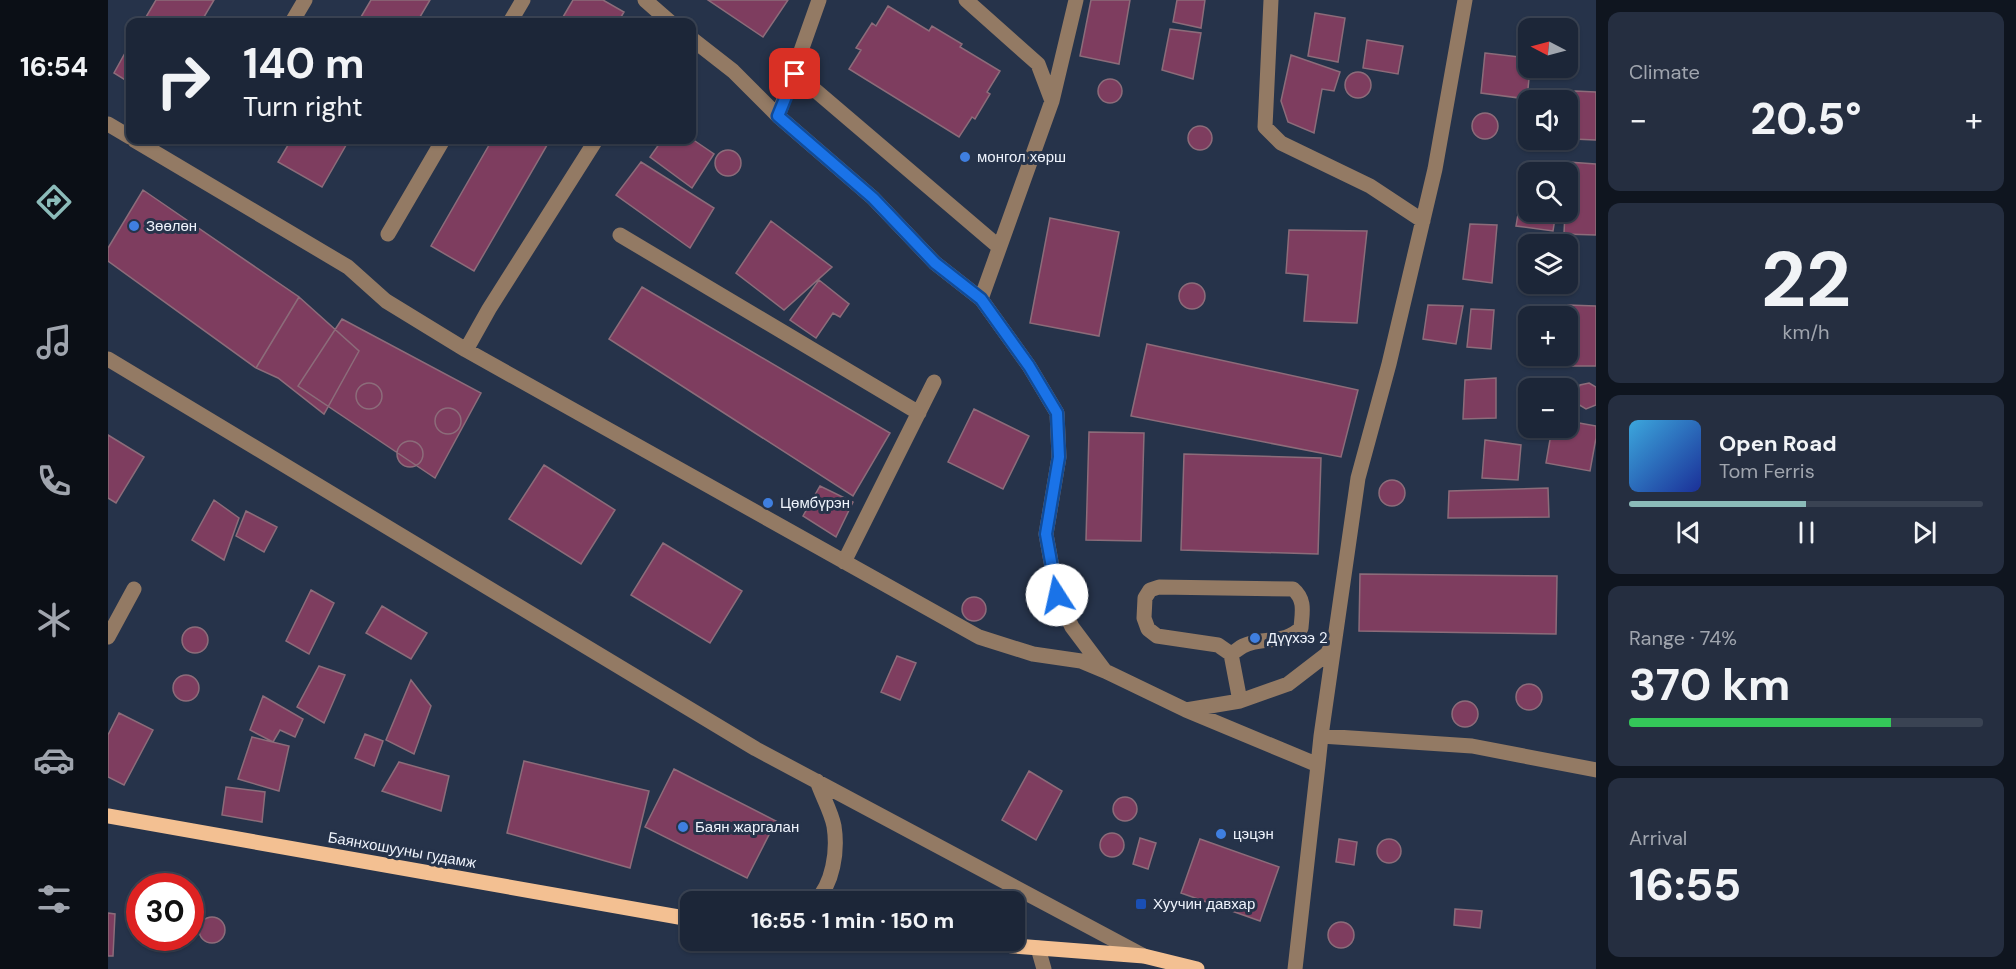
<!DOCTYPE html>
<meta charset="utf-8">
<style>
:root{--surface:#1c2638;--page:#252e40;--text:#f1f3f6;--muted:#a0a5ae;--line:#3a4353;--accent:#8bbbb9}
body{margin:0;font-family:"DM Sans",sans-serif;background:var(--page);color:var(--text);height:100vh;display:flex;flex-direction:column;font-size:22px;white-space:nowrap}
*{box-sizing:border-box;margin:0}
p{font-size:20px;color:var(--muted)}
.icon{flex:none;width:33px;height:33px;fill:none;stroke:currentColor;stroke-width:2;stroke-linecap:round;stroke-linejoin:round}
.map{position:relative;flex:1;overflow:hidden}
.details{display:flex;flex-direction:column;gap:12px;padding:12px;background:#0f151f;width:420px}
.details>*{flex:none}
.banner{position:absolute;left:18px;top:18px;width:570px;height:126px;border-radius:12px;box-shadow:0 2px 4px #0004,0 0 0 2px var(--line);background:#1c2638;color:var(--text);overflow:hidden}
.needle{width:39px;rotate:276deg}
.tools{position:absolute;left:1410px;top:18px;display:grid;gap:12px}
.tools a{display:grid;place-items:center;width:60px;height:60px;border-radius:12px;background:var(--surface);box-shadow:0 2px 4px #0004,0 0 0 2px var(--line);font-size:30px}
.speed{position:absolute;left:18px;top:873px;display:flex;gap:12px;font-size:30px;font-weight:700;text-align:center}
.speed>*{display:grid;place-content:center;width:78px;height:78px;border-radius:50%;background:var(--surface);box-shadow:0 2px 4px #0004,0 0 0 2px var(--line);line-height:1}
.speed .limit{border:9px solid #d22;background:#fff;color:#111}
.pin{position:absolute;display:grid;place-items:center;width:51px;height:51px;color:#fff;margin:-26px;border-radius:12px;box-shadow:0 3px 9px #0006}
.me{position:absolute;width:66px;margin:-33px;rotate:350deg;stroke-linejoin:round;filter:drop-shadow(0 0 4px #0008)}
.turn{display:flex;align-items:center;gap:21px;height:126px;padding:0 18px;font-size:27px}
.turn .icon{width:78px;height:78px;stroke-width:2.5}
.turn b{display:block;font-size:42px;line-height:51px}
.big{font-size:45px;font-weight:700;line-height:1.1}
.details .widget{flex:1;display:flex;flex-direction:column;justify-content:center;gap:9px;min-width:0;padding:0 21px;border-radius:12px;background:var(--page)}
.details .dial{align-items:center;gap:0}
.dial b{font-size:78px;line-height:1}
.song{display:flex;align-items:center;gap:18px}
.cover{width:72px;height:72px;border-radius:9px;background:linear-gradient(135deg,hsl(200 70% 55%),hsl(230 70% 35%))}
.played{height:6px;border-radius:3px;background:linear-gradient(90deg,var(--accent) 50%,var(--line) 50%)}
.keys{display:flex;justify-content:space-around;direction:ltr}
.heat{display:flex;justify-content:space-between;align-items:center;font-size:33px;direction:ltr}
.charge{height:9px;border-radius:4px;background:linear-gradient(90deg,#34c759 74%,var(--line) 0)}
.trip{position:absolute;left:572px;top:891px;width:345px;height:60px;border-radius:12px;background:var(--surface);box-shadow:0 2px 4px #0004,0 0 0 2px var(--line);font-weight:700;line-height:60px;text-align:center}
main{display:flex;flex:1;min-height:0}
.menu{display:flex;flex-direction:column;width:108px;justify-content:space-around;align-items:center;background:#0b0f16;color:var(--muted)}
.menu .icon{width:42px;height:42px}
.menu .selected{color:var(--accent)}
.menu b{font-size:27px;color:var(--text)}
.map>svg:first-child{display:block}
.building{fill:#7e3d5f;stroke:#8c6c7a;stroke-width:1.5}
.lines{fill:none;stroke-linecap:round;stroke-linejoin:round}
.minor{stroke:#937a64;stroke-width:15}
.major{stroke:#f3c092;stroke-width:15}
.route-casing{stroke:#114b97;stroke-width:15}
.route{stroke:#1a73e8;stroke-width:10}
.shop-dot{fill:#3f7fe0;stroke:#26334a;stroke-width:2}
.transit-dot{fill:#1a4fb4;stroke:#26334a;stroke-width:2}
.labels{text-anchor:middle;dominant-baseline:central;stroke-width:6;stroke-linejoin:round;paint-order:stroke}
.poi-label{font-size:15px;fill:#eef3fc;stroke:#26334a;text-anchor:start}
.street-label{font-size:15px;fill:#eef3fc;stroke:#26334a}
</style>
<main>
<nav class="menu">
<b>16:54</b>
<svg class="icon selected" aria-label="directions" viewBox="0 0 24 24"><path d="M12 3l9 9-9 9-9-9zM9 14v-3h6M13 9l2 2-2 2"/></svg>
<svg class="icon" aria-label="music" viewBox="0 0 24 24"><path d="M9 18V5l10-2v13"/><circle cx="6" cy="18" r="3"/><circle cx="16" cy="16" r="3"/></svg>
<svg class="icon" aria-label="phone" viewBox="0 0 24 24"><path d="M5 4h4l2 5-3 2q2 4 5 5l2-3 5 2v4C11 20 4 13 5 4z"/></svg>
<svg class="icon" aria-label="climate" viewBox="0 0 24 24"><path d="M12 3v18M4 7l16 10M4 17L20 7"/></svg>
<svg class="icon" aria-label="car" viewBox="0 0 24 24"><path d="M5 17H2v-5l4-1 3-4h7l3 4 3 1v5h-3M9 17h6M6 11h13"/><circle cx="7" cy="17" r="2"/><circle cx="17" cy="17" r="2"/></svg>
<svg class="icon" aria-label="filters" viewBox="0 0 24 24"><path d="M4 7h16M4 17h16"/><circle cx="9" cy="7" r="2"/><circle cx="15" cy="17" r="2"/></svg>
</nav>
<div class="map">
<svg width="1488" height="969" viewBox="0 0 1488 969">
<rect width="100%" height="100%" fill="#26334a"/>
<!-- building -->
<path class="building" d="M48 0H106L93 22H35Z
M263 0H322L309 22H250Z
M465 0H495L516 12 510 22H452Z
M600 0H680L655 37Z
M983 0H1022L1011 64 972 56Z
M1069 0H1097L1093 28 1065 22Z
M780 6 821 31 824 26 854 44 852 47 892 71 879 92 882 94 867 119 864 117 851 137 741 69 753 50 748 48 764 23 768 26Z
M1207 13 1237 18 1230 62 1200 56Z
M1062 29 1093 33 1085 79 1054 70Z
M1259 40 1295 46 1290 74 1255 68Z
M22 44V83L6 73Z
M1377 53 1420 58V68H1422L1419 99 1373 93Z
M1183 55 1232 72 1226 91 1214 89 1206 133 1180 122 1173 101Z
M1237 85a13 13 0 1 1 26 0a13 13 0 1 1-26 0Z
M990 91a12 12 0 1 1 24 0a12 12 0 1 1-24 0Z
M1467 91 1488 92V140L1465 139Z
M1364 126a13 13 0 1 1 26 0a13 13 0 1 1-26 0Z
M1080 138a12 12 0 1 1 24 0a12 12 0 1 1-24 0Z
M584 139 606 154 584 188 542 157 554 140Z
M183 140H241L214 187 170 162Z
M384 140H442L366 271 323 246Z
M607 163a13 13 0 1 1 26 0a13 13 0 1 1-26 0Z
M533 162 606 208 582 248 508 195Z
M1460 162 1488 164V235L1456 234 1457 212H1460Z
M35 190 191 297 148 368 0 261V248Z
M1414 190 1420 191V212H1448L1445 231 1408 226Z
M942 218 1011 232 991 336 922 323Z
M663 221 724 267 676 310 628 273Z
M1362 224 1389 225 1384 283 1355 279Z
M1181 230 1259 231 1249 323 1196 321 1200 275 1178 273Z
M711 280 741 304 732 317 725 313 708 338 682 320Z
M1071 296a13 13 0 1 1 26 0a13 13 0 1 1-26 0Z
M534 287 782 433 745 496 501 339Z
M191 297 251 351 216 414 170 378 148 368Z
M1320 305 1355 306 1348 344 1315 339Z
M1460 305 1488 306V366H1460Z
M1363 309 1386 310 1383 349 1359 347Z
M234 319 373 393 327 478 190 386Z
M1039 344 1250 390 1233 457 1023 416Z
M1388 378V418L1355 419 1357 380Z
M1481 383 1488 387V405L1478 409 1468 403 1466 395 1472 385Z
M248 396a13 13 0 1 1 26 0a13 13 0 1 1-26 0Z
M327 421a13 13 0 1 1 26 0a13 13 0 1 1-26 0Z
M866 409 921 436 895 489 840 462Z
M1460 421 1488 426V438L1482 471 1438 463 1444 428H1460Z
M981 432 1036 433 1033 541 978 540Z
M0 435 36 457 8 503 0 498Z
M1377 440 1413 445 1410 480 1374 478Z
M289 454a13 13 0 1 1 26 0a13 13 0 1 1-26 0Z
M1076 454 1213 458 1210 554 1073 550Z
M436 465 507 510 473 564 401 519Z
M1271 493a13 13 0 1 1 26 0a13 13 0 1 1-26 0Z
M712 486 745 502 728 537 695 516Z
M1440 488 1441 517 1340 518 1341 491Z
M106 500 131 518 116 560 84 540Z
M138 511 169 527 156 552 128 536Z
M555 543 634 591 602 643 523 595Z
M1252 574 1449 576 1448 634 1251 631Z
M203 590 226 603 201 654 178 641Z
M854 609a12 12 0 1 1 24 0a12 12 0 1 1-24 0Z
M274 606 319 633 303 659 258 633Z
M74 640a13 13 0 1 1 26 0a13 13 0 1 1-26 0Z
M789 656 808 663 792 700 773 692Z
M211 666 237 675 216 723 189 707Z
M65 688a13 13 0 1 1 26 0a13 13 0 1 1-26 0Z
M303 680 323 706 306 754 278 740Z
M1408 697a13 13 0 1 1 26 0a13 13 0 1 1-26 0Z
M155 696 195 719 187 737 172 730 165 742 142 730Z
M1344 714a13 13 0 1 1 26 0a13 13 0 1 1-26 0Z
M11 713 45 730 16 785 0 777V735Z
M257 734 275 741 266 766 247 758Z
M144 737 181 746 171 791 130 779Z
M416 761 541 791 522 868 399 833Z
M291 762 341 776 333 811 274 791Z
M566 769 668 821 639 878 537 827Z
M921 771 954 791 928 840 894 820Z
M118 787 157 792 154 822 114 815Z
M1005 809a12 12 0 1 1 24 0a12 12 0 1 1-24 0Z
M992 845a12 12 0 1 1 24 0a12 12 0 1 1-24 0Z
M1032 838 1048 843 1040 869 1025 864Z
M1092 839 1171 867 1152 921 1073 893Z
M1231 839 1249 842 1246 865 1228 862Z
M1269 851a12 12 0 1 1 24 0a12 12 0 1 1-24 0Z
M1347 909 1374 911 1372 928 1346 925Z
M0 913 7 914 5 956H0Z
M91 930a13 13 0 1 1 26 0a13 13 0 1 1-26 0Z
M1220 935a13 13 0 1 1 26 0a13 13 0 1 1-26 0Z"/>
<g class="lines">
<!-- minor -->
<path class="minor" d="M537 0 562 22
M858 0 930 64 944 101
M1163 0 1157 127 1173 143 1262 186 1315 221
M184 22 197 0
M402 22 415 0
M584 39 625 71 670 116 765 198 827 263 873 299 921 366 949 413 951 457 938 534 949 595 964 627 997 671 1078 710 1210 765 1187 969
M687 73 891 247
M670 116 711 0
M0 124 22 137
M26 140 240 267 278 301 358 350 871 637 925 654 973 661 997 671
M280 234 335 140
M512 235 811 413
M873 299 944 101 968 0
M358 350 381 309 488 140
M0 359 648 749 1036 956
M736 562 826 382
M0 637 26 589
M1123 654C1127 652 1131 648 1135 646 1154 636 1177 645 1193 628 1194 613 1198 600 1185 589L1051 587 1042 590 1037 598 1036 618 1040 629 1049 636 1110 645 1123 654 1132 701
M1078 710 1132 701 1180 684 1219 654 1225 643
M1213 736 1250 478 1281 364 1327 169 1357 0
M1210 765 1213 736 1364 746 1488 770
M707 902C725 884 730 851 726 826 723 811 714 796 709 781
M930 948 936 969"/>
<!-- major -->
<path class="major" d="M0 816 582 919
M829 940 1036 956 1089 969"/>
</g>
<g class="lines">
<!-- route casing -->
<g class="route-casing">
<path id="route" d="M687 74 670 116 765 198 827 263 873 299 921 366 949 413 951 457 938 534 949 595"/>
</g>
<!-- route -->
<use href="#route" class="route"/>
</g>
<!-- markers -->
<g class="shop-dot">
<circle cx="857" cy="157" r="6"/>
<circle cx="26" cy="226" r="6"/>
<circle cx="660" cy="503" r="6"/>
<circle cx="1147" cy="638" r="6"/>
<circle cx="575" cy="827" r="6"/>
<circle cx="1113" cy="834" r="6"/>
</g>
<rect class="transit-dot" x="1027" y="898" width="12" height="12" rx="3"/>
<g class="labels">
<!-- poi labels -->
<g class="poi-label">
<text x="869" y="157">монгол хөрш</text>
<text x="38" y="226">Зөөлөн</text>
<text x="672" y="503">Цөмбүрэн</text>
<text x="1159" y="638">Дүүхээ 2</text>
<text x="587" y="827">Баян жаргалан</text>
<text x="1125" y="834">цэцэн</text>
<text x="1045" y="904">Хуучин давхар</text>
</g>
<!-- street labels -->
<g class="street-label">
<text transform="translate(294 850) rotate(10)">Баянхошууны гудамж</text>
</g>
</g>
</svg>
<div class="tools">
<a><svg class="needle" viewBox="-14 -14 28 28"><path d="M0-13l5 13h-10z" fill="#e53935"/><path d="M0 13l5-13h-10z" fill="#a0a5ae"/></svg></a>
<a><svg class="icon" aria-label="sound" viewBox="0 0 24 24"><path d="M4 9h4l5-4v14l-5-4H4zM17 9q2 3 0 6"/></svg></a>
<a><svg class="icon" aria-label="search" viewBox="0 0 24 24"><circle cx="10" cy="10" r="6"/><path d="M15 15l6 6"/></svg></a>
<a><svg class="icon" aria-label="layers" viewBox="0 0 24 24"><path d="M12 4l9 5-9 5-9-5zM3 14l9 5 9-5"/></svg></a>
<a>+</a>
<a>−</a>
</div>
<div class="speed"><div class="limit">30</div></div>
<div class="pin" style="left:687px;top:74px;background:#d93025"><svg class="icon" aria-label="arrive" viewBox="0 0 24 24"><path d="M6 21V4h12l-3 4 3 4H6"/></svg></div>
<svg class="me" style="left:949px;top:595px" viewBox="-20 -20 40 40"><circle r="19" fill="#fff"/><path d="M0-13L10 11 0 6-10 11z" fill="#1a73e8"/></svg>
<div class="trip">16:55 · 1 min · 150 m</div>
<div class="banner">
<div class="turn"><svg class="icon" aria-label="right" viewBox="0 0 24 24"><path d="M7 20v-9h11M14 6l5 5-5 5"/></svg><div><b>140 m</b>Turn right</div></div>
</div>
</div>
<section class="details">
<div class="widget"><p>Climate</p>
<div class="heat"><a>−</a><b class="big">20.5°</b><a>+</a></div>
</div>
<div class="widget dial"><b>22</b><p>km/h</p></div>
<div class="widget">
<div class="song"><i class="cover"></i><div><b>Open Road</b><p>Tom Ferris</p></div></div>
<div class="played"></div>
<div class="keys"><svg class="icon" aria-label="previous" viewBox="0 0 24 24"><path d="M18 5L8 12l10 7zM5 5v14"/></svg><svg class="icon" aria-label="pause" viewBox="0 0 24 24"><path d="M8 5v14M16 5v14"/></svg><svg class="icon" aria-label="next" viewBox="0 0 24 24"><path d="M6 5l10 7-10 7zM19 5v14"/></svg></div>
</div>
<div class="widget"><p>Range · 74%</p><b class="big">370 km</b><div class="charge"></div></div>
<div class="widget"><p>Arrival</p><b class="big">16:55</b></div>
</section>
</main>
